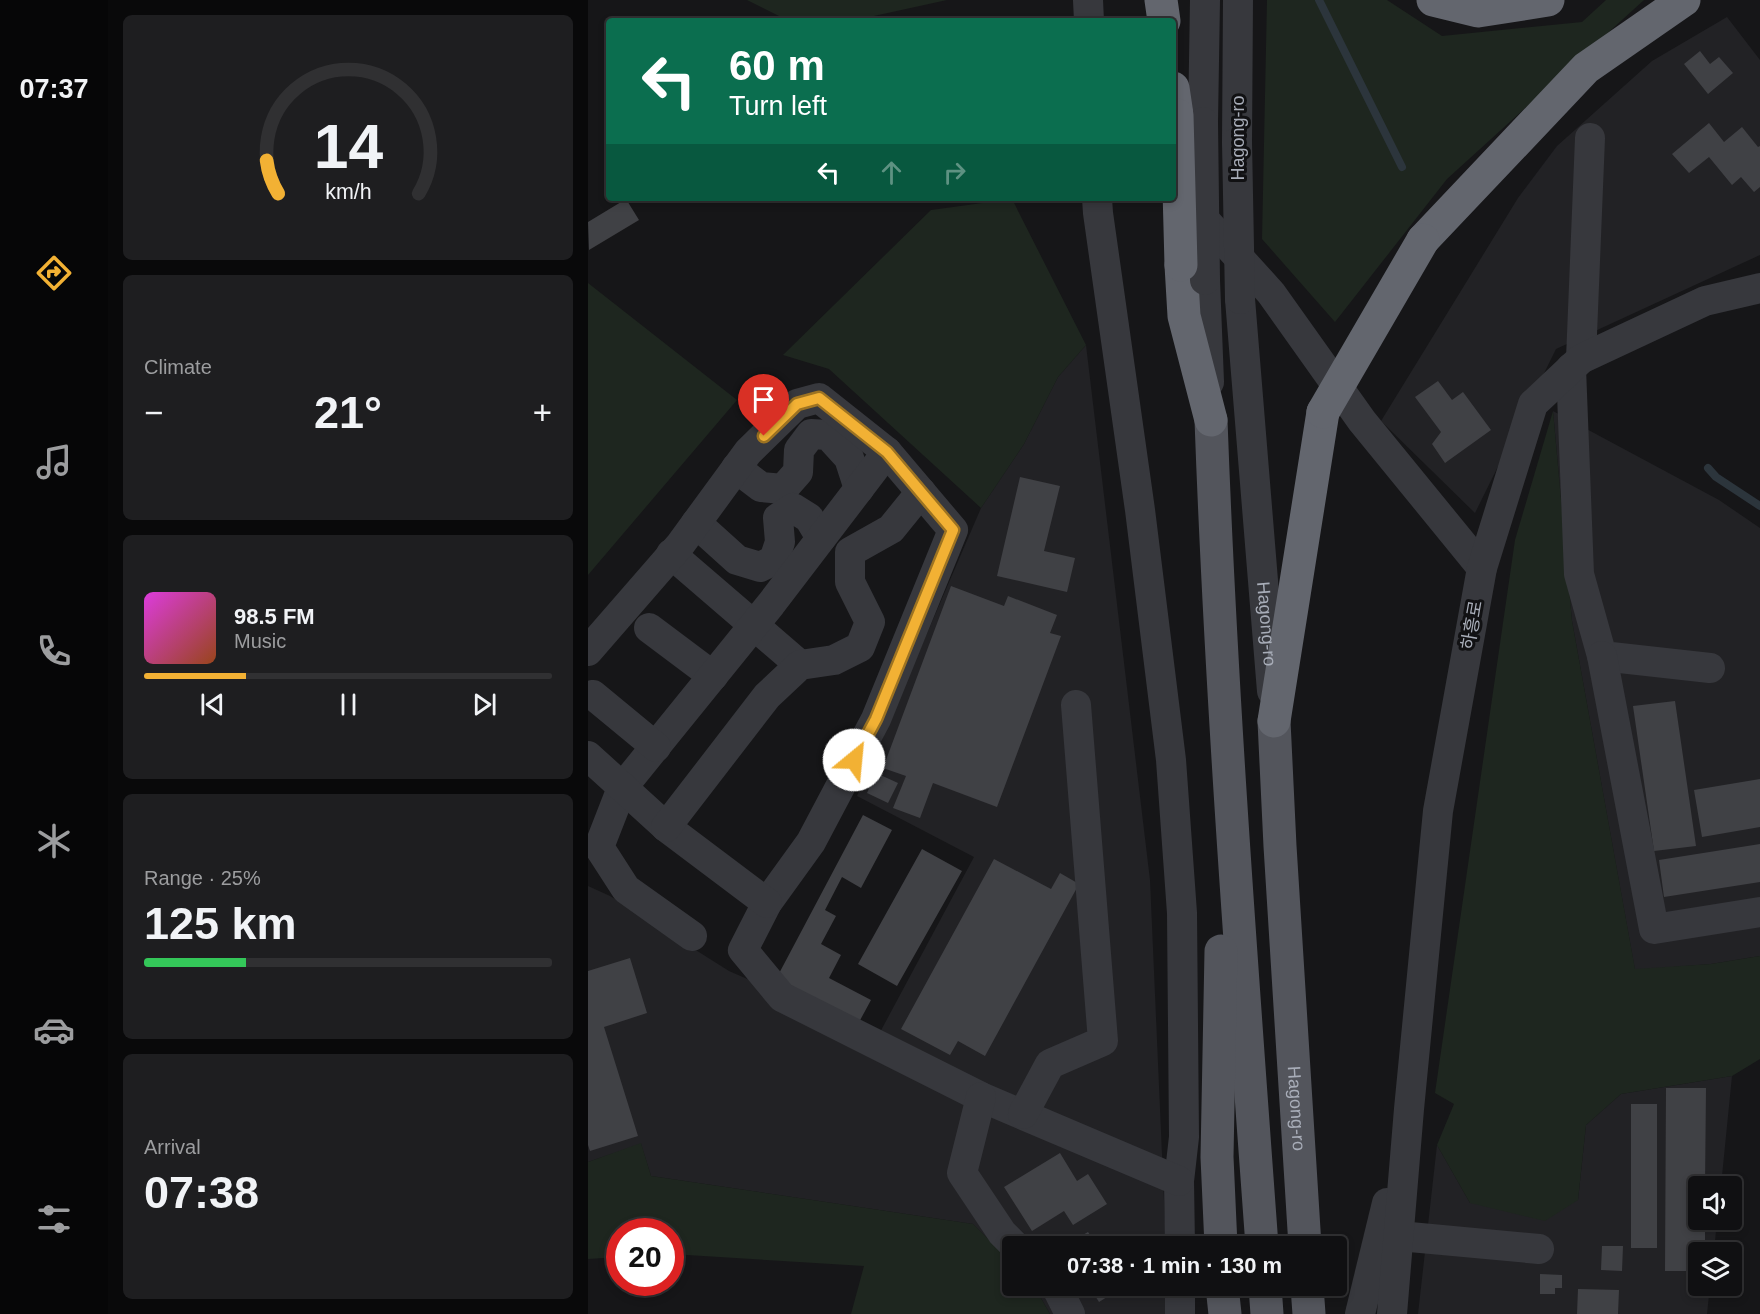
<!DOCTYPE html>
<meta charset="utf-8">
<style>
:root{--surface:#101012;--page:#1e1e20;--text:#f1f3f6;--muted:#9c9d9f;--line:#303032;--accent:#f2b134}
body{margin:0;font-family:Helvetica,"Noto Sans KR",sans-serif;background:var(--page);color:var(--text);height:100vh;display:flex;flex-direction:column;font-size:22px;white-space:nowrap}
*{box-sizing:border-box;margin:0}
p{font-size:20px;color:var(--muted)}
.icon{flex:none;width:33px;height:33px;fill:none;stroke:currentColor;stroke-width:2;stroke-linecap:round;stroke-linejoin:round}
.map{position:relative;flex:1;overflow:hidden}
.panel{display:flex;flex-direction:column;gap:15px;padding:15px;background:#09090a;width:480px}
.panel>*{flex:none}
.top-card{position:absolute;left:18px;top:18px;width:570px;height:183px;border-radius:6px;box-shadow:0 3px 9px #0003,0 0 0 2px var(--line);background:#0b6e4f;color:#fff;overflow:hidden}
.controls{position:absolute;left:1100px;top:1176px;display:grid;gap:12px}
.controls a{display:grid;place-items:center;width:54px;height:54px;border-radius:6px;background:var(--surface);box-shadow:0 3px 9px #0003,0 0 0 2px var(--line);font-size:30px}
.speed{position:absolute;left:18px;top:1218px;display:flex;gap:12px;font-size:30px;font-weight:700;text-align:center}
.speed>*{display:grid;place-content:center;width:78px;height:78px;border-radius:50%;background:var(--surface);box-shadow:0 3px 9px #0003,0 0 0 2px var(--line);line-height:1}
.speed .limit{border:9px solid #d22;background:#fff;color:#111}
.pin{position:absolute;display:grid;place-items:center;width:51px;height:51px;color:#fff;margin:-62px -26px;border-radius:50% 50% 50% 0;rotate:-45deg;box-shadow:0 0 6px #0007}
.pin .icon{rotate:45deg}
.me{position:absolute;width:66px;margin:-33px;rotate:28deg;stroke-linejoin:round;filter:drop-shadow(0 0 4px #0008)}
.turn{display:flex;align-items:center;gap:21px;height:126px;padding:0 24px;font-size:27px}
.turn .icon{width:78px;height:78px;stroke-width:2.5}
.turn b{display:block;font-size:42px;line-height:51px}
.lanes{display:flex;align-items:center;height:57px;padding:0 24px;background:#0003;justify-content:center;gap:30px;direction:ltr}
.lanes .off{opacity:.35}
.big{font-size:45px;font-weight:600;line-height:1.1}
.panel .widget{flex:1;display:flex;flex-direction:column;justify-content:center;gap:9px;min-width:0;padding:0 21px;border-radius:9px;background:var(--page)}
.panel .dial{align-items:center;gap:0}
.dial svg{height:156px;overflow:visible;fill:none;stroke:var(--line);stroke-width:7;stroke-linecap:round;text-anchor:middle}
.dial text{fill:var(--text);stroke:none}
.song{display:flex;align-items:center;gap:18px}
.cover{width:72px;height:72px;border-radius:9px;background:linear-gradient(135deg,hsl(300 70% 55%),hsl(20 70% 35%))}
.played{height:6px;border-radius:3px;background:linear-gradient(90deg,var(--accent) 25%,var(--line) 25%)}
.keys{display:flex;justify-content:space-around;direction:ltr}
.heat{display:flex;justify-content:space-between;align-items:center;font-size:33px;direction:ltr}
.charge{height:9px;border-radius:4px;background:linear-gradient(90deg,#34c759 25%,var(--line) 0)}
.trip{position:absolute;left:414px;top:1236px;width:345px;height:60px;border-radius:6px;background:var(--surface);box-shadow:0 3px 9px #0003,0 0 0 2px var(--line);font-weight:600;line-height:60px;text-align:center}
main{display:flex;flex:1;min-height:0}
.tab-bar{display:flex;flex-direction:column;width:108px;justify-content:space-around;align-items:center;background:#060607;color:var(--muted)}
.tab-bar .icon{width:42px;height:42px}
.tab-bar .active{color:var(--accent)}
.tab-bar b{font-size:27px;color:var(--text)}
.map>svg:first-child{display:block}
.built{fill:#222225}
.green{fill:#1e261f}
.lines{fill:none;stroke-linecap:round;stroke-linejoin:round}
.stream{stroke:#2c353c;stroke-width:8}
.building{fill:#404145}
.minor{stroke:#37383d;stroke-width:30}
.major{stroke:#53555c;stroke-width:33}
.highway{stroke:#63666e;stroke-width:33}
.minor-bridge{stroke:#37383d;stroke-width:30}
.highway-bridge{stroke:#63666e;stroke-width:33}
.route-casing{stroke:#9d7322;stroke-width:15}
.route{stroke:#f2b134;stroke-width:10}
.labels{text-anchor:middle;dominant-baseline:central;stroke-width:6;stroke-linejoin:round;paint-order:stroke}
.street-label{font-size:18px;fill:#a8adb8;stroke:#111113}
</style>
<main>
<nav class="tab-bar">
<b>07:37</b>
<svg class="icon active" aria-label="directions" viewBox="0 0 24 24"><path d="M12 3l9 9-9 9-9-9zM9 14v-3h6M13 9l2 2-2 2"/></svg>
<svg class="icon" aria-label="music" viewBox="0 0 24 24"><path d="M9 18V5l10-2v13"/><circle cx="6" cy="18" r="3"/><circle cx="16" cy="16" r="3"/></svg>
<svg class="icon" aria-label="phone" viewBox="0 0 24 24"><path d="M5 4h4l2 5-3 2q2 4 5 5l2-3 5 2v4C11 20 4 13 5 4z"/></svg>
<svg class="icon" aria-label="climate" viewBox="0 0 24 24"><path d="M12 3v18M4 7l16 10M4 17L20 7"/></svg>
<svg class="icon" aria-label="car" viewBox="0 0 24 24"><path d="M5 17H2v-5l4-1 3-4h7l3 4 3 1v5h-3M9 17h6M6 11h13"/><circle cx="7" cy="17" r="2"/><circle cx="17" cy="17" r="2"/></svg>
<svg class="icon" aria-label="filters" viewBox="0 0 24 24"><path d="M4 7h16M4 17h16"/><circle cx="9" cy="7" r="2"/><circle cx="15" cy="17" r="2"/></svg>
</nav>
<section class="panel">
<div class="widget dial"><svg viewBox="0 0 100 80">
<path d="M14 69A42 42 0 1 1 86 69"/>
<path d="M14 69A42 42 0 0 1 8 52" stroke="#f2b134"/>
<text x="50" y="56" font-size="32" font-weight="700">14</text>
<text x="50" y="72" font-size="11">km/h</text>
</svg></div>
<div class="widget"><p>Climate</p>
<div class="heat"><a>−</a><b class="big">21°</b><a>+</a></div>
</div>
<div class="widget">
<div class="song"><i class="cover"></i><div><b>98.5 FM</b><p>Music</p></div></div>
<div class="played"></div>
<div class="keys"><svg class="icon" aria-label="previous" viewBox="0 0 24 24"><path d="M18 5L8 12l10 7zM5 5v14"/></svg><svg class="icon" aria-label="pause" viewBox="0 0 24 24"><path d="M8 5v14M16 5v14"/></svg><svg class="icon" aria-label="next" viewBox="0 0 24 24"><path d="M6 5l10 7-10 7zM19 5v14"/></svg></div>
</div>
<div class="widget"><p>Range · 25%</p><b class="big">125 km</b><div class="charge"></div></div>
<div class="widget"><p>Arrival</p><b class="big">07:38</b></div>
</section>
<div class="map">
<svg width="1172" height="1314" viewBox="0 0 1172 1314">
<rect width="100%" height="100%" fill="#161618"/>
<!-- built -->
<path class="built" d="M1139 17 1172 60V255L968 349 887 513 793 421 930 198 969 146 1064 61Z
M498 345 562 880 578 1246H424V1263L385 1224 63 1176 53 1144 0 1162V886L22 896 141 971 290 1036 386 857 269 796 393 508 436 444 470 377Z
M965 411 1131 500 1172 528V956L1123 964 1047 970 984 621Z
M1144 1076 1133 1186H1110V1220H1129L1126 1252H1110V1286H1122L1119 1314H830L849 1145 882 1203 990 1200 998 1125 1033 1094Z
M446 1286H580L581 1314H462Z"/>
<!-- green -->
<path class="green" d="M159 0H359L263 21H201Z
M679 0H799L854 36 994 22 1018 0H1056L859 179 747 322 674 239Z
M424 199 498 345 470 377 436 444 393 508 241 369 195 355 343 210Z
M0 283 149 400 0 575Z
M965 411 984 621 1047 969 1123 964 1172 956V1059L1144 1076 1033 1094 998 1125 990 1200 957 1221 882 1203 849 1145 866 1104 847 1093 927 540Z
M53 1143 63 1176 385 1224 424 1263V1286H446L462 1314H263L276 1266 83 1254 82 1232H32L31 1257 0 1259V1162Z"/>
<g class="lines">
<!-- stream -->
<path class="stream" d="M731 0 814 167
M1120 468 1128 477 1172 506"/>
</g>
<!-- building -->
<path class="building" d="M1112 51 1122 64 1131 57 1145 73 1120 94 1096 64Z
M1121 123 1136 142 1154 127 1170 147 1172 146V187L1166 192 1153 177 1144 185 1121 157 1101 173 1084 154Z
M38 199 51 220 1 250 0 222Z
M850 381 864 400 875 392 903 430 857 463 844 444 853 432 827 397Z
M432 477 472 486 456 551 487 558 479 592 409 576Z
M363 586 416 606 420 596 469 615 462 633 473 636 409 807 345 783 332 818 305 808 318 776 295 768Z
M1087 701 1108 846 1066 851 1045 706Z
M288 773 310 783 300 803 279 793Z
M1172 779V827L1114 837 1106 790Z
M275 815 304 830 273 888 254 877 237 910 248 916 233 944 253 955 241 978 283 1000 270 1024 187 981Z
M1172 844V882L1076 897 1071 860Z
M334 849 374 871 309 986 270 964Z
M406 859 463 889 472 873 491 884 397 1056 370 1041 362 1055 313 1029Z
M42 958 59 1013 16 1027 50 1136 2 1151 0 1145V971Z
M1078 1088H1118L1117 1186H1110V1220H1117V1252H1110V1271H1077Z
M1043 1104H1069V1248H1043Z
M472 1153 489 1181 500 1174 519 1204 485 1225 476 1211 444 1231 416 1187Z
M500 1232 509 1246H476Z
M1014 1246H1035L1034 1271 1013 1270Z
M952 1274 974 1275V1288H967V1294H952Z
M501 1286H534L535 1287 511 1302Z
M990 1289 1031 1290 1030 1314H989Z"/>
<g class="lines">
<!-- minor -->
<g class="minor">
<path d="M500 0 501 21"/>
<path d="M615 122 617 0"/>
<path d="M649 142 650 0"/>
<path d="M509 198 510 213 552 510 583 760 594 913 596 1137 591 1181 592 1246"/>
<path d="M605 207 683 293 774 421 894 568"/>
<path d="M617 280 621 382"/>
<path id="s1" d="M652 299 684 691"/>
<path d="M993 359 1002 138"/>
<path d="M983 368 991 574 1014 656 1122 668"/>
<path d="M299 452 365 530 288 719 223 842 179 903 155 950 194 997 393 1097 591 1181"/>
<path d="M148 468 173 487 195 489 210 472 211 450 223 434 240 435 261 458 271 489"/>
<path d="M108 523 149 560 172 567 186 560 192 542 190 518 205 508 221 518 233 538"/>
<path d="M83 554 212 665"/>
<path d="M61 628 125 676"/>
<path d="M0 651 92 545 160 452 209 404 231 398 299 452 183 604 34 788 11 847 38 889 104 936"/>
<path d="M1014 656 1066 929 1172 912"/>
<path d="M5 695 68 747"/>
<path d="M0 756 78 827 179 903"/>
<path d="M78 827 179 696 212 665 246 660 272 647 282 622 262 582V552L303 529 333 492"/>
<path d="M393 1097 374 1173 414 1233 427 1246"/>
<path d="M435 1114 462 1064 515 1041 488 705"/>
<path d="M811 1236 951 1249"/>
<path d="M466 1286 470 1290 482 1314"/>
<path d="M592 1286V1314"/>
<path d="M772 1314 799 1203"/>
<path d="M804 1314 821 1109 850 811 894 568 945 404 993 359 1117 301 1172 288"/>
</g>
<!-- major -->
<g class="major">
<path d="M623 420C633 696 654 971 674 1246"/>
<path id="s2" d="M686 721 692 846 717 1246"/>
<path d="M633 1246 629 1157 633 951"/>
<path d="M634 1286 637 1314"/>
<path d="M677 1286 679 1314"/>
<path d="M719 1286 721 1314"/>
</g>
<!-- highway -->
<path class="highway" d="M573 0 576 21
M845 0 890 11 960 0
M585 88 589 115
M835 240 998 68 1096 0
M593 265 596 316 623 420
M686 721 735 412"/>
<!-- minor-bridge -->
<path class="minor-bridge" d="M615 122 617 280
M649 142 652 299"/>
<!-- highway-bridge -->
<path class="highway-bridge" d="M589 115 593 265
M735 412 835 240"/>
</g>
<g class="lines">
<!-- route casing -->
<g class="route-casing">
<path id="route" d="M176 436 209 404 231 398 299 452 365 530 288 719 266 760"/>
</g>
<!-- route -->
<use href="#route" class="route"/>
</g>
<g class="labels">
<!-- street labels -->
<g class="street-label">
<text transform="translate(650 138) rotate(-90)">Hagong-ro</text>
<text stroke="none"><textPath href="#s1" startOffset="326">Hagong-ro</textPath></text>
<text transform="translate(884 625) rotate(-80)">하흥로</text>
<text stroke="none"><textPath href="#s2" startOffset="388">Hagong-ro</textPath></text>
</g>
</g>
</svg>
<div class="controls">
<a><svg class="icon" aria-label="sound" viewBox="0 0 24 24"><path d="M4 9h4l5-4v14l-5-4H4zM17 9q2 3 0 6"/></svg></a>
<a><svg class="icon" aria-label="layers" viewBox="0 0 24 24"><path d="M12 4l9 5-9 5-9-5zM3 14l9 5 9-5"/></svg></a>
</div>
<div class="speed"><div class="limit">20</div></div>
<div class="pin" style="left:176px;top:436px;background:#d93025"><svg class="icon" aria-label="arrive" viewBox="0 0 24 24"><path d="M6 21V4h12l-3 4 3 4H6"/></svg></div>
<svg class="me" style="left:266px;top:760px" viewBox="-20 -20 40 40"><circle r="19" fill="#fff"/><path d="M0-13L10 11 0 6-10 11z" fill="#f2b134"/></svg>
<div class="trip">07:38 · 1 min · 130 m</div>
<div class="top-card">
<div class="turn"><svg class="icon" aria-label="left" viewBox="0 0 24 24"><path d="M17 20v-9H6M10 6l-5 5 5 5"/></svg><div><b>60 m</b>Turn left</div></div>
<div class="lanes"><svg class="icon" aria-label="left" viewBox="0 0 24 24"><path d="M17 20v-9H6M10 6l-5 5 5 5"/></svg><svg class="icon off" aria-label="ahead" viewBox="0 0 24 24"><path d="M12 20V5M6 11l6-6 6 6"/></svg><svg class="icon off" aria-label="right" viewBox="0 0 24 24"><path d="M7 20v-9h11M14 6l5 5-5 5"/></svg></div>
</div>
</div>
</main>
